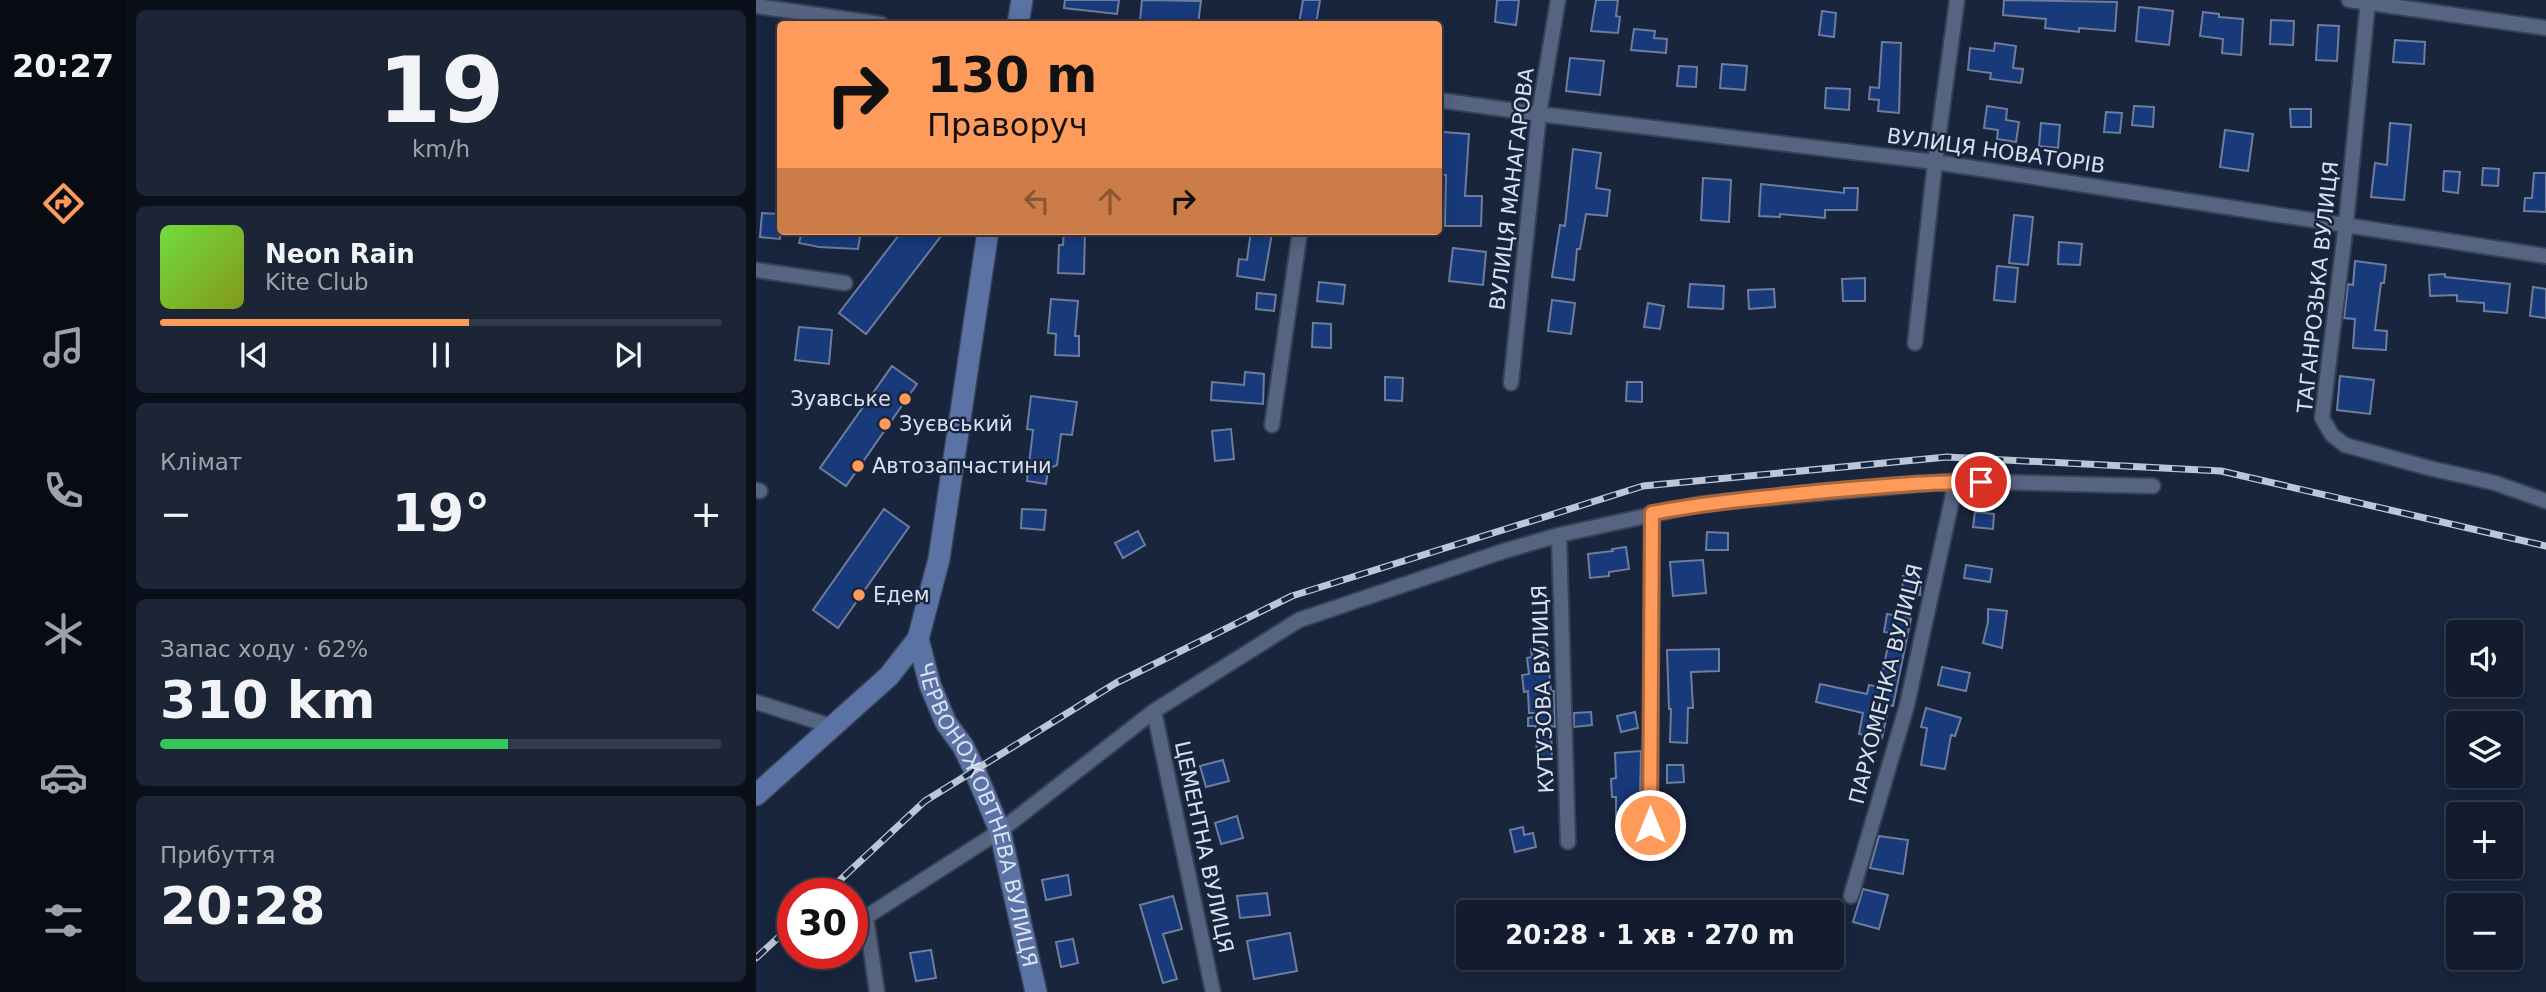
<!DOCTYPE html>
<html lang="uk">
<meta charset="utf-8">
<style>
:root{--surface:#121c2e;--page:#1b2536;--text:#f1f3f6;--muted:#9ca1aa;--line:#313a4a;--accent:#ff9b5a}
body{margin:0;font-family:"DejaVu Sans",sans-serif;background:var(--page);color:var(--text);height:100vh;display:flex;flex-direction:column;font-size:26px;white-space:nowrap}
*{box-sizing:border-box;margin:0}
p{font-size:23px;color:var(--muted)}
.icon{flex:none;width:38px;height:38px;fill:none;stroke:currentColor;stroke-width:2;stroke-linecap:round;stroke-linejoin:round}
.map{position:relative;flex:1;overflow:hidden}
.drawer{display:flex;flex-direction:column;gap:10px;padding:10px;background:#0a0f19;width:630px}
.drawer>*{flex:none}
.top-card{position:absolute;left:21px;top:21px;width:665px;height:214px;border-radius:7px;box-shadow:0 4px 18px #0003,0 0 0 2px var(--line);background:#ff9b5a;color:#111;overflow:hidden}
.tools{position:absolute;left:1690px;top:620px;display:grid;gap:14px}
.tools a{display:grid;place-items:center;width:77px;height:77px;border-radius:7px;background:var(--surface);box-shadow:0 4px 18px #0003,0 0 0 2px var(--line);font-size:35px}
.speed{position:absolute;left:21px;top:878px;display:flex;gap:14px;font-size:35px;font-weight:700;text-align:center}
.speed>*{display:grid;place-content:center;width:91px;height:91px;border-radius:50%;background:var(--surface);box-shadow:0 4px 18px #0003,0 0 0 2px var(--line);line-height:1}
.speed .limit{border:10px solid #d22;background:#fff;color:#111}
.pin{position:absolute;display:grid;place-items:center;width:60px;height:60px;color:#fff;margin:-30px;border:4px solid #fff;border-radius:50%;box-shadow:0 2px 7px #0007}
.me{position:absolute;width:77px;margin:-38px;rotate:0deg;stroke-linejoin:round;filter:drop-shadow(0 0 5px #0008)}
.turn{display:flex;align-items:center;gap:24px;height:147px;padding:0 35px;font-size:32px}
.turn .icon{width:91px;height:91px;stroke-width:2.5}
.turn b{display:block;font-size:49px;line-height:60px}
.lanes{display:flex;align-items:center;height:66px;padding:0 35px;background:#0003;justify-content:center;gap:35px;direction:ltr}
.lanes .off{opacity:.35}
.big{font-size:52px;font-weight:600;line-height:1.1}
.drawer .card{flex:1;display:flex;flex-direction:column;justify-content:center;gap:10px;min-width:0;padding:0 24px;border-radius:10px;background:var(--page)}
.drawer .dial{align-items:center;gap:0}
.dial b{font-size:91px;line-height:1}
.song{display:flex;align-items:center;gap:21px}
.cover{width:84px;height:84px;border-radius:10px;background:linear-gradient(135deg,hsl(100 70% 55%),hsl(70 70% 35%))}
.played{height:7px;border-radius:4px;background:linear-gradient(90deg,var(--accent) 55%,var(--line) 55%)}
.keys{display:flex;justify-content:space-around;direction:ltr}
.heat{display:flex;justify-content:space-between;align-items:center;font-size:38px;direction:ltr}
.charge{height:10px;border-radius:5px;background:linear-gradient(90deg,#34c759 62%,var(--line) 0)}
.trip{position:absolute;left:700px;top:900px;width:388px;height:70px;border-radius:7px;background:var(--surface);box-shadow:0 4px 18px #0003,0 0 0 2px var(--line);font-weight:600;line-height:70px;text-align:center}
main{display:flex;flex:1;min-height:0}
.tabs{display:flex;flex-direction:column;width:126px;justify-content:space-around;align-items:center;background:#070b12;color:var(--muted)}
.tabs .icon{width:49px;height:49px}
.tabs .selected{color:var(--accent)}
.tabs b{font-size:32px;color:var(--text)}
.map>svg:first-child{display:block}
.building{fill:#18397a;stroke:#6d7d9b;stroke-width:2}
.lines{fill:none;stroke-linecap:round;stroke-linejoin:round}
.street-casing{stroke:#374054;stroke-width:18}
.secondary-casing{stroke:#374054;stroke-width:24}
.street{stroke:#556481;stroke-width:14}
.secondary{stroke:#5a73a4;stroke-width:21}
.rail-casing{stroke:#bcc6d7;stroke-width:7}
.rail{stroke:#18253d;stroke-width:4.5;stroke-dasharray:13;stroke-linecap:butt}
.route-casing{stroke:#a6653a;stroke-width:18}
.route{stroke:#ff9b5a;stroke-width:12}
.poi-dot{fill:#ff9b5a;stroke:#18253d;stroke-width:2.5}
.labels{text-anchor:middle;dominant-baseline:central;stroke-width:5;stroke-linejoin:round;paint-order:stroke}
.street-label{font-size:21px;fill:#d8e1f1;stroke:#18253d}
.poi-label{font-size:21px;fill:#d8e1f1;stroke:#18253d;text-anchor:start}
</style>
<main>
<nav class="tabs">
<b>20:27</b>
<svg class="icon selected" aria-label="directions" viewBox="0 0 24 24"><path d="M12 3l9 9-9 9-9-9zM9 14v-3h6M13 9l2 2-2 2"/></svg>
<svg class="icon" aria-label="music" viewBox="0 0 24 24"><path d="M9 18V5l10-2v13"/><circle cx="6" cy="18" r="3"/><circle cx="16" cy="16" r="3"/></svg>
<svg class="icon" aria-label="phone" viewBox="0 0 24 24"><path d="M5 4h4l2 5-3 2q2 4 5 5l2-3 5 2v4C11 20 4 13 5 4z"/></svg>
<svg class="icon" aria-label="climate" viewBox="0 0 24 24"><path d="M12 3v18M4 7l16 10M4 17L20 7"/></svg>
<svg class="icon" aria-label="car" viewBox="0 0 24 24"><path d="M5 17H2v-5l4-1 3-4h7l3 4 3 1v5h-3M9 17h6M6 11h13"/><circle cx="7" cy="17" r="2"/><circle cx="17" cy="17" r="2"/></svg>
<svg class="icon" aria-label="filters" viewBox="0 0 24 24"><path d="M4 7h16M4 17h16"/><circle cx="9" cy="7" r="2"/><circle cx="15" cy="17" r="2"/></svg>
</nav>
<section class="drawer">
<div class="card dial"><b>19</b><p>km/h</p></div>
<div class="card">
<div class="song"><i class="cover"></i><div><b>Neon Rain</b><p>Kite Club</p></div></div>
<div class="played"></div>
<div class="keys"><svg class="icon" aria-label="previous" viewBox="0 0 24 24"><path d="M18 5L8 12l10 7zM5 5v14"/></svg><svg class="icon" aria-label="pause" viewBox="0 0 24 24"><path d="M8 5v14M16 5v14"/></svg><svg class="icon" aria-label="next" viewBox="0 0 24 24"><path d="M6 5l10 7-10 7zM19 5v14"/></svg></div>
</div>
<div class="card"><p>Клімат</p>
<div class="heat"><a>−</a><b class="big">19°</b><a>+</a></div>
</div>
<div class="card"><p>Запас ходу · 62%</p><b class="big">310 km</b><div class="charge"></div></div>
<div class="card"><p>Прибуття</p><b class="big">20:28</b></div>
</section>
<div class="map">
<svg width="1790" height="992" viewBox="0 0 1790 992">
<rect width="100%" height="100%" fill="#18253d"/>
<!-- building -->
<path class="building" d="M309 0H363L361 14 308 8Z
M386 0 445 1 442 24H408L384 21Z
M547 0H564L560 24H543Z
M741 0H763L760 25 739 22Z
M840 0H862L860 16 864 17 862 33 835 31Z
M1248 0 1361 2 1359 31 1323 28V32L1289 28 1290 19 1247 15Z
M1383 7 1417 11 1413 45 1380 41Z
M1066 11 1080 13 1078 37 1063 35Z
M1447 12 1463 14V17L1487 19 1485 55 1466 53 1467 39 1444 36Z
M1515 20 1538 21 1537 45 1514 44Z
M1562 25 1583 26 1581 61 1560 60Z
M878 29 899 31 898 38 911 39 910 53 875 50Z
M1639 40 1669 42 1668 64 1637 62Z
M1126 42 1145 43 1143 113 1122 111 1123 100 1113 99 1114 87 1123 88Z
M1239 43 1260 46 1257 68 1267 69 1265 83 1234 79 1235 73 1212 70 1214 48 1238 51Z
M814 58 848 61 844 95 810 91Z
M966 64 991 66 989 90 964 88Z
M923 66 941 67 940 87 921 86Z
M1070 88 1094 89 1093 110 1069 108Z
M1231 106 1251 109 1250 120 1263 122 1260 142 1241 139 1242 130 1228 128Z
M1378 106 1398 107 1397 127 1376 125Z
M1534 109H1555V127H1535Z
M1350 112 1366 113 1364 133 1348 132Z
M1285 123 1304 125 1302 148 1283 146Z
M1634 123 1655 125 1648 200 1615 197 1619 163 1631 165Z
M1469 130 1497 134 1492 171 1464 167Z
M687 132 713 134 709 196H726L725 226H689L690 175H684Z
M817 149 845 153 840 188 854 190 851 216 830 214 824 249H821L818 280 796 277 804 225 809 226Z
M1727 168 1743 169 1742 186 1726 185Z
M1688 171 1704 172 1702 193 1687 191Z
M1778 173H1790V212L1768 211 1769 198H1776Z
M947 178 975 180 973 222 945 220Z
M1005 184 1088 193V188H1102L1101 210H1069V218L1024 214V217L1003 216Z
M6 213 24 214V239L4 237Z
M1258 215 1277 217 1272 265 1253 263Z
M46 231H105L102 249 63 247 43 243Z
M146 231H189L110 334 83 313Z
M308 231H329L328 274 302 273 303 245H307Z
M495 231 516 233 508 280 481 276 483 259 491 260Z
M1303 242 1326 244 1324 265 1302 264Z
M697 248 730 252 727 285 693 281Z
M1599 261 1630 265 1628 283H1625L1619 330 1631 331 1630 350 1597 348 1599 319 1588 318 1592 284 1597 285Z
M1241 266 1262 268 1259 302 1238 300Z
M1689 274V277L1754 284 1751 313 1728 311V303L1701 301V295L1674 296 1673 275Z
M1109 278V301H1087L1086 279Z
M563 282 589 285 587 304 561 301Z
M934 284 968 286 967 309 932 307Z
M1777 287 1790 289V318L1774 316Z
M1018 289 1019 307 993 309 992 290Z
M501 293 520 295 518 311 500 309Z
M295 299 322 301 319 336H323V356L299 355 300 334 292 333Z
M796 300 819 303 815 334 792 331Z
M892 303 908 306 904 329 888 327Z
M557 323 575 324V348L556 347Z
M43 327 76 330 73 364 39 360Z
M136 366 161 384 90 486 64 468Z
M489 372 508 374 507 404 455 400 456 382 488 385Z
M1584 376 1618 380 1614 414 1581 410Z
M629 377 647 378 646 401 629 400Z
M871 382H886V402L870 401Z
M275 396 321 402 316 435 305 434 301 465 292 469 290 484 271 481 277 430 271 429Z
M475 429 478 459 459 461 456 431Z
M128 509 153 527 82 628 57 610Z
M266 509 290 510 288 530 265 528Z
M1219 512 1238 514 1237 529 1217 527Z
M382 531 389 545 367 558 359 543Z
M951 532 972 533V550H950Z
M870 547 873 569 853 572V576L834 578 832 554 857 551 856 549Z
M947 560 950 593 917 596 914 562Z
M1210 565 1236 569 1234 582 1208 578Z
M1147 576 1165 577 1164 595 1146 594Z
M1232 609 1251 611 1246 648 1227 643 1232 622Z
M1131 614 1155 618 1137 706 1133 705 1126 738 1103 734 1107 713 1060 702 1064 684 1111 694 1113 685 1123 687 1135 633 1128 632Z
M791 647 795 691H798L799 727 795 726 796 761H781L780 726H772V718L780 717V713H773L772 691 768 692 766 675 773 674 771 658 776 657 775 649Z
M963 649V671L935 672 937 708H932L931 743 914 742 915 709H913L911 650Z
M1186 667 1214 673 1210 691 1182 685Z
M1170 708 1205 718 1199 736 1195 735 1189 769 1165 765 1171 728 1165 727Z
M835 712 836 725 818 727V713Z
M879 712 882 728 865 732 861 716Z
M885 751 884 796H879V817H860V797H856L855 779 860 778 859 753Z
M467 760 473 781 450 787 444 766Z
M911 765H927L928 782 911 783Z
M481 816 487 838 465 844 459 823Z
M767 827 768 835 777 833 780 847 759 852 754 830Z
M1123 836 1152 840 1147 874 1114 868Z
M312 875 315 895 290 900 286 880Z
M1107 889 1132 895 1123 929 1097 922Z
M511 893 514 915 484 918 481 896Z
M417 896 426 929 407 934 421 979 407 983 384 905Z
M534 933 541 971 498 979 491 941Z
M317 939 322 963 305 967 300 942Z
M175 950 180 978 160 981 154 953Z"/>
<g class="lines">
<!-- street casing -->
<g class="street-casing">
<path id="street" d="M1593 0 1790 28
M1612 0 1590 224 1566 418 1576 435 1589 445 1673 468 1739 483 1790 501
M0 6 125 24
M682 100 783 114 1179 162 1790 256
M0 270 89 283
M1159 343 1179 162 1201 0
M755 383 783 114 802 0
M516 425 544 231
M0 490 4 491
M803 535 812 842
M0 702 78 727
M398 711 457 992
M894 825 896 513
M1095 896 1151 705 1200 481
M121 992 110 917 244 831 398 711 543 620 748 551 803 535 945 504 1200 481 1397 486"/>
</g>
<!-- secondary casing -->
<g class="secondary-casing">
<g id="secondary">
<path d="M262 24 266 0"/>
<path id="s1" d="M162 639 174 685 190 723 207 746 219 771 244 831 280 992"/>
<path d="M0 795 133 676 162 639 183 559 232 231"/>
</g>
</g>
<!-- street -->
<use href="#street" class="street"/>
<!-- secondary -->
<use href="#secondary" class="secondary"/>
<!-- rail casing -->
<g class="rail-casing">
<path id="rail" d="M69 894 169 801 360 683 536 596 887 486 1191 457 1465 471 1790 546
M0 958 37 924"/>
</g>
<!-- rail -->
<use href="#rail" class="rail"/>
</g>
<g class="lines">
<!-- route casing -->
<g class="route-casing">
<path id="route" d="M894 825 896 513C954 502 1012 497 1070 491 1122 487 1173 481 1225 482"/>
</g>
<!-- route -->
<use href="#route" class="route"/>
</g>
<!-- markers -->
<g class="poi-dot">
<circle cx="149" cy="399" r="7"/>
<circle cx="129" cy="424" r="7"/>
<circle cx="102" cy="466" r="7"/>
<circle cx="103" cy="595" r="7"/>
</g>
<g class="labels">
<!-- street labels -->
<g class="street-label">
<text transform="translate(1240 151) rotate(8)">ВУЛИЦЯ НОВАТОРІВ</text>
<text transform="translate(756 189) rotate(-83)">ВУЛИЦЯ МАНАГАРОВА</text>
<text transform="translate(1562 287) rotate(-84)">ТАГАНРОЗЬКА ВУЛИЦЯ</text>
<text transform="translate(1130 684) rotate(-76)">ПАРХОМЕНКА ВУЛИЦЯ</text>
<text transform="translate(787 689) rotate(-92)">КУТУЗОВА ВУЛИЦЯ</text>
<text stroke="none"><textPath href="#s1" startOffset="187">ЧЕРВОНОЖОВТНЕВА ВУЛИЦЯ</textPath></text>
<text transform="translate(448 847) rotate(78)">ЦЕМЕНТНА ВУЛИЦЯ</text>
</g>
<!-- poi labels -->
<g class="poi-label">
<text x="135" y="399" text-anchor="end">Зуавське</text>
<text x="143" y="424">Зуєвський</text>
<text x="116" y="466">Автозапчастини</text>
<text x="117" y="595">Едем</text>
</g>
</g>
</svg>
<div class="tools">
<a><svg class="icon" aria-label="sound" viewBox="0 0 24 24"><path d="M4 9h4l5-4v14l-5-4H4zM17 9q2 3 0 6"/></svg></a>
<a><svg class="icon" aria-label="layers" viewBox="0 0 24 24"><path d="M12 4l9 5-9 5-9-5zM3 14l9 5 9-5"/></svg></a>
<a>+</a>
<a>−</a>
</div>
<div class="speed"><div class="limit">30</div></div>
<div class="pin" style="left:1225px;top:482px;background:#d93025"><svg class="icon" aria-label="arrive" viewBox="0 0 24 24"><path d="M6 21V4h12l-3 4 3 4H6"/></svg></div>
<svg class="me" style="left:894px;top:825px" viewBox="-20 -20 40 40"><circle r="17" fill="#ff9b5a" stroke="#fff" stroke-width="3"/><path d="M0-11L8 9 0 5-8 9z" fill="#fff"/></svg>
<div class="trip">20:28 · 1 хв · 270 m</div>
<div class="top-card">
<div class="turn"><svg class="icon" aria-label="right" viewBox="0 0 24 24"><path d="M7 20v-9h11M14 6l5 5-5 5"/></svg><div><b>130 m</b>Праворуч</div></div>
<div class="lanes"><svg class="icon off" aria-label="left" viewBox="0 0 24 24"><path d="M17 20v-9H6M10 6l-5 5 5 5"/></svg><svg class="icon off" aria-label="ahead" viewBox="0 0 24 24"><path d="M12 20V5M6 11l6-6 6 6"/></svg><svg class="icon" aria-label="right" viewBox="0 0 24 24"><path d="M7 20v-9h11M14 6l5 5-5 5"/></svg></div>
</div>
</div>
</main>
